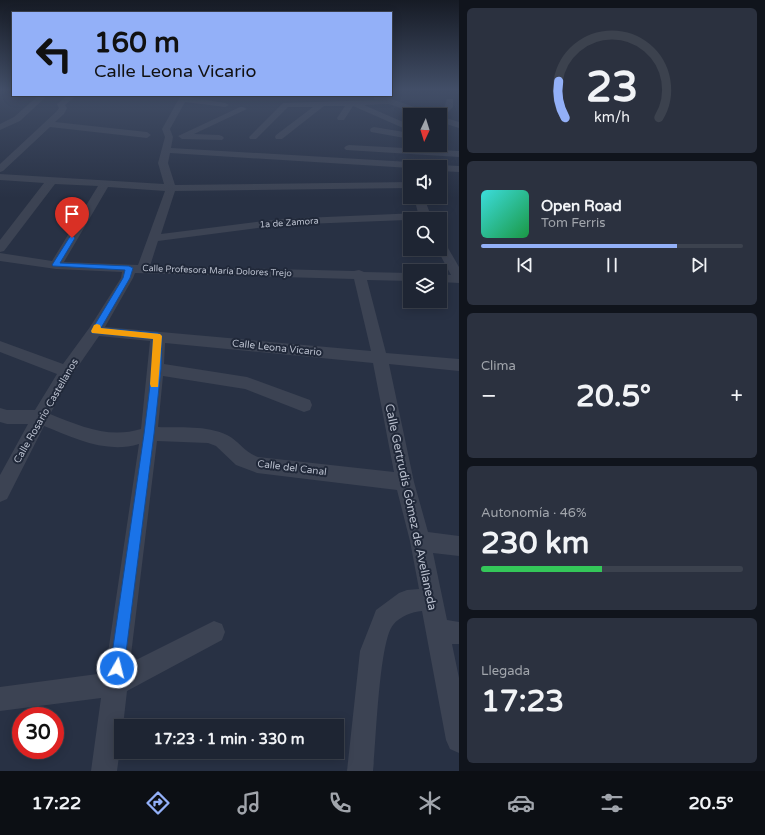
<!DOCTYPE html>
<html lang="es">
<meta charset="utf-8">
<style>
:root{--surface:#1e2533;--page:#2b313f;--text:#f1f3f6;--muted:#a1a5ac;--line:#3c424e;--accent:#93b0f8}
body{margin:0;font-family:"Varela Round",sans-serif;background:var(--page);color:var(--text);height:100vh;display:flex;flex-direction:column;font-size:15px;white-space:nowrap}
*{box-sizing:border-box;margin:0}
p{font-size:13px;color:var(--muted)}
.icon{flex:none;width:22px;height:22px;fill:none;stroke:currentColor;stroke-width:2;stroke-linecap:round;stroke-linejoin:round}
.map{position:relative;flex:1;overflow:hidden}
.sheet{display:flex;flex-direction:column;gap:8px;padding:8px;background:#10141c;width:306px}
.sheet>*{flex:none}
.guide{position:absolute;left:12px;top:12px;width:380px;height:84px;border-radius:0px;box-shadow:0 2px 10px #0003,0 0 0 1px var(--line);background:#93b0f8;color:#111;overflow:hidden}
.needle{width:26px;rotate:184deg}
.fabs{position:absolute;left:403px;top:108px;display:grid;gap:8px}
.fabs a{display:grid;place-items:center;width:44px;height:44px;border-radius:0px;background:var(--surface);box-shadow:0 2px 10px #0003,0 0 0 1px var(--line);font-size:20px}
.speed{position:absolute;left:12px;top:707px;display:flex;gap:8px;font-size:20px;font-weight:700;text-align:center}
.speed>*{display:grid;place-content:center;width:52px;height:52px;border-radius:50%;background:var(--surface);box-shadow:0 2px 10px #0003,0 0 0 1px var(--line);line-height:1}
.speed .limit{border:6px solid #d22;background:#fff;color:#111}
.pin{position:absolute;display:grid;place-items:center;width:34px;height:34px;color:#fff;margin:-41px -17px;border-radius:50% 50% 50% 0;rotate:-45deg;box-shadow:0 0 4px #0007}
.pin .icon{rotate:45deg}
.me{position:absolute;width:44px;margin:-22px;rotate:8deg;stroke-linejoin:round;filter:drop-shadow(0 0 3px #0008)}
.turn{display:flex;align-items:center;gap:14px;height:84px;padding:0 16px;font-size:18px}
.turn .icon{width:52px;height:52px;stroke-width:2.5}
.turn b{display:block;font-size:28px;line-height:34px}
.big{font-size:30px;font-weight:700;line-height:1.1}
.sheet .card{flex:1;display:flex;flex-direction:column;justify-content:center;gap:6px;min-width:0;padding:0 14px;border-radius:6px;background:var(--page)}
.sheet .dial{align-items:center;gap:0}
.dial svg{height:104px;overflow:visible;fill:none;stroke:var(--line);stroke-width:7;stroke-linecap:round;text-anchor:middle}
.dial text{fill:var(--text);stroke:none}
.song{display:flex;align-items:center;gap:12px}
.cover{width:48px;height:48px;border-radius:6px;background:linear-gradient(135deg,hsl(180 70% 55%),hsl(140 70% 35%))}
.played{height:4px;border-radius:2px;background:linear-gradient(90deg,var(--accent) 75%,var(--line) 75%)}
.keys{display:flex;justify-content:space-around;direction:ltr}
.heat{display:flex;justify-content:space-between;align-items:center;font-size:22px;direction:ltr}
.charge{height:6px;border-radius:3px;background:linear-gradient(90deg,#34c759 46%,var(--line) 0)}
.trip{position:absolute;left:114px;top:719px;width:230px;height:40px;border-radius:0px;background:var(--surface);box-shadow:0 2px 10px #0003,0 0 0 1px var(--line);font-weight:700;line-height:40px;text-align:center}
.menu{display:flex;height:64px;justify-content:space-around;align-items:center;background:#0c0f14;color:var(--muted)}
.menu .icon{width:28px;height:28px}
.menu .active{color:var(--accent)}
.menu b{font-size:18px;color:var(--text)}
main{display:flex;flex:1;min-height:0}
.map>svg:first-child{display:block}
.lines{fill:none;stroke-linecap:round;stroke-linejoin:round}
.minor{fill:#3c4353;fill-rule:evenodd}
.route{fill:#1a73e8;stroke:#114b97}
.slow{fill:#f59e0b}
.labels{text-anchor:middle;dominant-baseline:central;stroke-width:4;stroke-linejoin:round;paint-order:stroke}
.far-street-label{font-size:9px;fill:#b9bfcd;stroke:#202839}
.street-label{font-size:10px;fill:#b9bfcd;stroke:#202839}
.near-street-label{font-size:12px;fill:#b9bfcd;stroke:#202839}
</style>
<main>
<div class="map">
<svg width="459" height="771" viewBox="0 0 459 771">
<rect width="100%" height="100%" fill="#283144"/>
<g class="lines">
<!-- minor -->
<path class="minor" d="M39 95H48L20 121 0 130V124L14 117Z
M68 95H77L65 105 67 108 64 114 55 122 147 132 151 135 147 138 50 127 3 171 0 172V164L57 111 59 108 57 104Z
M181 95H189L188 97 225 103 229 105 225 107 185 102 170 129 173 137 171 148 410 162 415 165 410 168 170 153 168 163 175 185 410 182V188L175 191 161 234 280 219 418 213 414 197H424L432 219 280 225 158 241 150 266 354 271 359 270 364 272 410 273V281L367 280 386 353 459 359V371L389 364 414 482 428 532 459 536V556L433 553 447 620 459 622V644H452L459 678V753L450 749 446 740 422 611C412 612 400 616 393 625 379 642 376 744 373 771H347L360 651 373 618 376 610 399 593 407 590 419 589 410 541 397 490 257 473 236 465 216 446 208 443 157 441 130 663 214 621 222 624 225 632 222 640 127 691 123 726H121V741L117 771H91L101 698 0 711V687L105 673 139 444C106 454 74 438 44 426L7 499 0 502V475L28 424H7L0 422V408L7 410H35L57 374 0 352V341L63 364 90 327 121 278 122 272 56 269 0 261V253L52 261 98 186 55 184 4 251 0 252V240L44 183 0 180V174L164 184 158 163 165 137 162 129ZM108 187 165 191 138 265 64 262ZM135 273 354 279 371 351 105 327 133 278ZM99 336 150 341 141 429C109 439 80 426 50 414L72 375ZM165 343 373 363 394 472 258 457C244 452 239 441 227 435 206 425 181 428 158 427L163 376 245 389 304 412 310 410 312 405 310 400 247 377 164 364Z
M374 95H380L431 113 432 115H420L389 104 364 105 410 125V131L353 106 344 120H338L337 118 345 106H324L282 139H276L275 137 276 135 313 107H288L256 139H250L249 137 283 103 378 100 374 99Z
M447 99H453V107L443 117 459 122V128L440 122V115H437L445 106Z
M240 107H243L247 109 194 134 219 135 222 136 224 138 222 140 182 139 178 136Z
M374 127 410 133V139L371 132 370 130 371 128Z
M349 145 459 151V157L346 150 344 148 346 146Z
M440 165 459 166V172L440 171V167H436Z
M440 240 444 241 459 267V283L440 282V274L451 275 437 249H440Z"/>
</g>
<!-- sky -->
<linearGradient id="sky" x2="0" y2="1"><stop stop-color="#161b25"/><stop offset="0.45" stop-color="#424e67"/><stop offset="1" stop-color="#424e67" stop-opacity="0"/></linearGradient>
<rect width="459" height="198" fill="url(#sky)"/>
<!-- route -->
<path class="route" d="M72 235 75 238 60 263 129 266 133 268 130 278 101 328 158 333 162 336 161 369 154 434 124 668 122 673 117 675 112 673 110 668 144 434 152 369 153 339 92 333 91 331 123 278 125 270 53 266 52 265 69 238Z"/>
<!-- slow -->
<path class="slow" d="M97 324 100 325 101 328 160 334 162 336 158 387H151L150 384 153 339 92 333 91 331 94 325Z"/>
<g class="labels">
<!-- far-street labels -->
<g class="far-street-label">
<text transform="translate(289 223) rotate(-4)">1a de Zamora</text>
<text transform="translate(217 271) rotate(2)">Calle Profesora María Dolores Trejo</text>
</g>
<!-- street labels -->
<g class="street-label">
<text transform="translate(277 348) rotate(6)">Calle Leona Vicario</text>
<text transform="translate(46 411) rotate(-60)">Calle Rosario Castellanos</text>
<text transform="translate(292 468) rotate(7)">Calle del Canal</text>
</g>
<!-- near-street labels -->
<g class="near-street-label">
<text transform="translate(411 507) rotate(78)">Calle Gertrudis Gómez de Avellaneda</text>
</g>
</g>
</svg>
<div class="fabs">
<a><svg class="needle" viewBox="-14 -14 28 28"><path d="M0-13l5 13h-10z" fill="#e53935"/><path d="M0 13l5-13h-10z" fill="#a1a5ac"/></svg></a>
<a><svg class="icon" aria-label="sound" viewBox="0 0 24 24"><path d="M4 9h4l5-4v14l-5-4H4zM17 9q2 3 0 6"/></svg></a>
<a><svg class="icon" aria-label="search" viewBox="0 0 24 24"><circle cx="10" cy="10" r="6"/><path d="M15 15l6 6"/></svg></a>
<a><svg class="icon" aria-label="layers" viewBox="0 0 24 24"><path d="M12 4l9 5-9 5-9-5zM3 14l9 5 9-5"/></svg></a>
</div>
<div class="speed"><div class="limit">30</div></div>
<div class="pin" style="left:72px;top:238px;background:#d93025"><svg class="icon" aria-label="arrive" viewBox="0 0 24 24"><path d="M6 21V4h12l-3 4 3 4H6"/></svg></div>
<svg class="me" style="left:117px;top:668px" viewBox="-20 -20 40 40"><circle r="17" fill="#1a73e8" stroke="#fff" stroke-width="3"/><path d="M0-11L8 9 0 5-8 9z" fill="#fff"/></svg>
<div class="trip">17:23 · 1 min · 330 m</div>
<div class="guide">
<div class="turn"><svg class="icon" aria-label="left" viewBox="0 0 24 24"><path d="M17 20v-9H6M10 6l-5 5 5 5"/></svg><div><b>160 m</b>Calle Leona Vicario</div></div>
</div>
</div>
<section class="sheet">
<div class="card dial"><svg viewBox="0 0 100 80">
<path d="M14 69A42 42 0 1 1 86 69"/>
<path d="M14 69A42 42 0 0 1 9 41" stroke="#93b0f8"/>
<text x="50" y="56" font-size="32" font-weight="700">23</text>
<text x="50" y="72" font-size="11">km/h</text>
</svg></div>
<div class="card">
<div class="song"><i class="cover"></i><div><b>Open Road</b><p>Tom Ferris</p></div></div>
<div class="played"></div>
<div class="keys"><svg class="icon" aria-label="previous" viewBox="0 0 24 24"><path d="M18 5L8 12l10 7zM5 5v14"/></svg><svg class="icon" aria-label="pause" viewBox="0 0 24 24"><path d="M8 5v14M16 5v14"/></svg><svg class="icon" aria-label="next" viewBox="0 0 24 24"><path d="M6 5l10 7-10 7zM19 5v14"/></svg></div>
</div>
<div class="card"><p>Clima</p>
<div class="heat"><a>−</a><b class="big">20.5°</b><a>+</a></div>
</div>
<div class="card"><p>Autonomía · 46%</p><b class="big">230 km</b><div class="charge"></div></div>
<div class="card"><p>Llegada</p><b class="big">17:23</b></div>
</section>
</main>
<nav class="menu">
<b>17:22</b>
<svg class="icon active" aria-label="directions" viewBox="0 0 24 24"><path d="M12 3l9 9-9 9-9-9zM9 14v-3h6M13 9l2 2-2 2"/></svg>
<svg class="icon" aria-label="music" viewBox="0 0 24 24"><path d="M9 18V5l10-2v13"/><circle cx="6" cy="18" r="3"/><circle cx="16" cy="16" r="3"/></svg>
<svg class="icon" aria-label="phone" viewBox="0 0 24 24"><path d="M5 4h4l2 5-3 2q2 4 5 5l2-3 5 2v4C11 20 4 13 5 4z"/></svg>
<svg class="icon" aria-label="climate" viewBox="0 0 24 24"><path d="M12 3v18M4 7l16 10M4 17L20 7"/></svg>
<svg class="icon" aria-label="car" viewBox="0 0 24 24"><path d="M5 17H2v-5l4-1 3-4h7l3 4 3 1v5h-3M9 17h6M6 11h13"/><circle cx="7" cy="17" r="2"/><circle cx="17" cy="17" r="2"/></svg>
<svg class="icon" aria-label="filters" viewBox="0 0 24 24"><path d="M4 7h16M4 17h16"/><circle cx="9" cy="7" r="2"/><circle cx="15" cy="17" r="2"/></svg>
<b>20.5°</b>
</nav>
